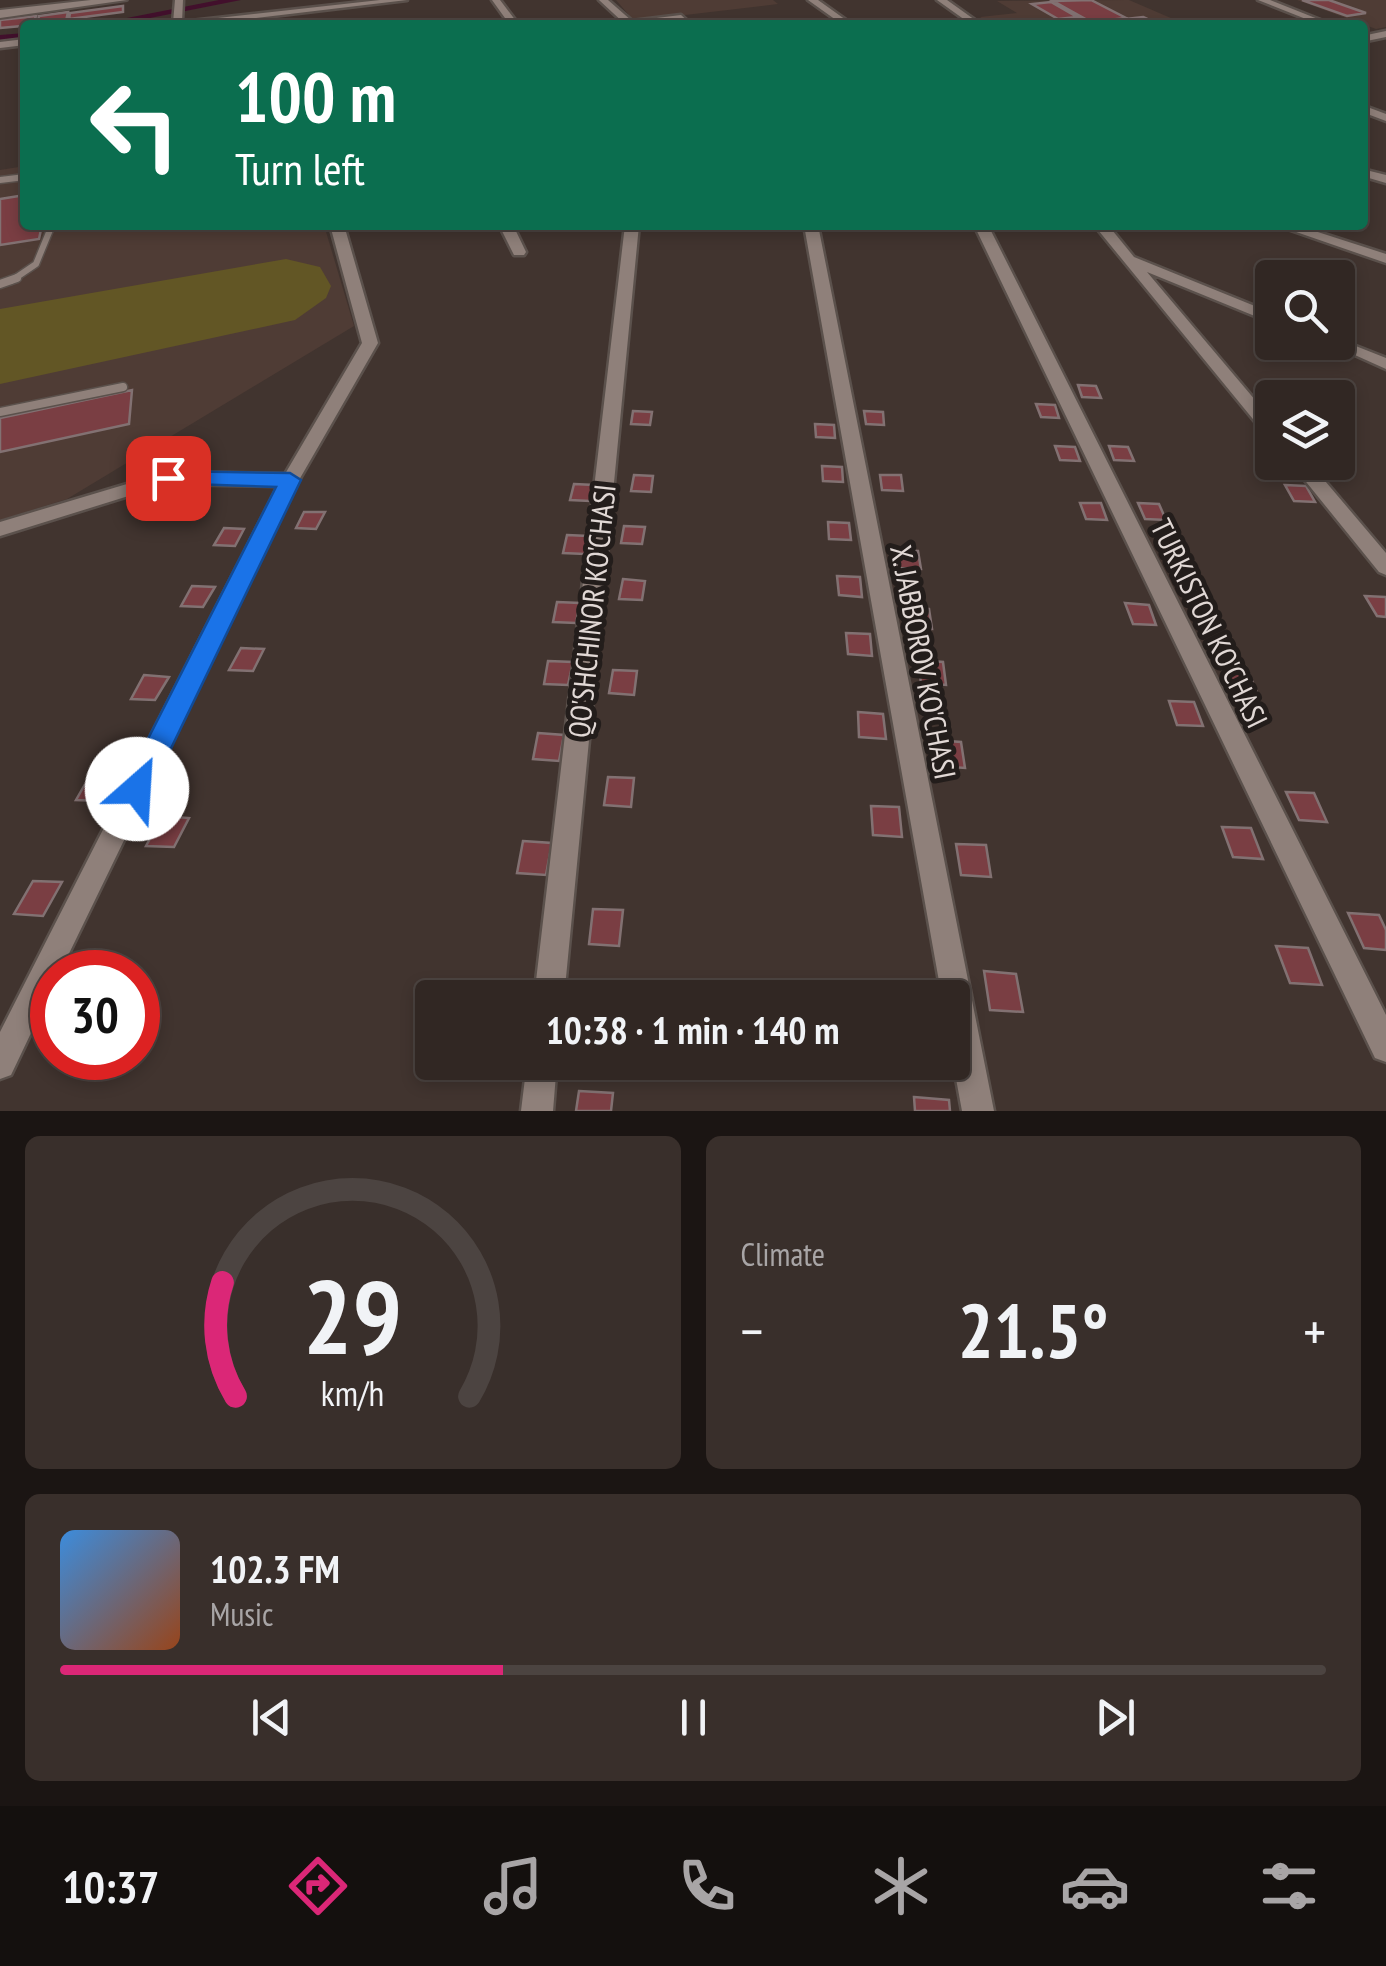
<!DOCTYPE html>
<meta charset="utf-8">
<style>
:root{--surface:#312723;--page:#392f2b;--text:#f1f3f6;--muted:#a8a5a6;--line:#4c4441;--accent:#db2777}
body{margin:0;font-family:"PT Sans Narrow",sans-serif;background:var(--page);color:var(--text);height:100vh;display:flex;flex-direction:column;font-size:38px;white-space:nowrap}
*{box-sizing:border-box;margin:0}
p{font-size:32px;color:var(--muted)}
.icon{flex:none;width:55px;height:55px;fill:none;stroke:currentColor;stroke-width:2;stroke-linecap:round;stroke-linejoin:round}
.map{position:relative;height:1111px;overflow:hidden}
.panel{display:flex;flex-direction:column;gap:25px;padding:25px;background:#1b1513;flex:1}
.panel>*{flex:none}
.hud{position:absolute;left:20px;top:20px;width:1348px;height:210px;border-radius:10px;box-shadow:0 5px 15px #0003,0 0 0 2px var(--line);background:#0b6e4f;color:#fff;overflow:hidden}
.fabs{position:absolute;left:1255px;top:260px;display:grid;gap:20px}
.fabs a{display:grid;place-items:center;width:100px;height:100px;border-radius:10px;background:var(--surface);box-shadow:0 5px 15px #0003,0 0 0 2px var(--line);font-size:50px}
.speed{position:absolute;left:30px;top:950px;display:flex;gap:20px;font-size:50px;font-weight:700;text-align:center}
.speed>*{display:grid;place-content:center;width:130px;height:130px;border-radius:50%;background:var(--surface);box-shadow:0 5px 15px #0003,0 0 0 2px var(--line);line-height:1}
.speed .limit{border:15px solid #d22;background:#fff;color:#111}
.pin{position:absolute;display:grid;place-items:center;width:85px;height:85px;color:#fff;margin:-42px;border-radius:20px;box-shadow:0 5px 15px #0006}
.me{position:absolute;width:110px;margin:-55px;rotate:26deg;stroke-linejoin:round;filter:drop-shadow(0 0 8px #0008)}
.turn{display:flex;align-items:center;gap:35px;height:210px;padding:0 50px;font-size:45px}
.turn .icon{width:130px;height:130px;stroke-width:2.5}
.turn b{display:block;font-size:70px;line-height:85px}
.big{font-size:75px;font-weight:700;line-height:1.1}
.panel .card{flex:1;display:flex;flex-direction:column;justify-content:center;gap:15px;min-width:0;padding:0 35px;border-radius:15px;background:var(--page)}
.panel .dial{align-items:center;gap:0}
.dial svg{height:260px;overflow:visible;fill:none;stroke:var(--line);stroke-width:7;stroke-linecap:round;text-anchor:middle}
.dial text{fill:var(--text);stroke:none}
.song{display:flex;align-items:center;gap:30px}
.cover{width:120px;height:120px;border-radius:15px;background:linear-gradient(135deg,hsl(210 70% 55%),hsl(20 70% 35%))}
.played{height:10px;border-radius:5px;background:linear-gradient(90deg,var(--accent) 35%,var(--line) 35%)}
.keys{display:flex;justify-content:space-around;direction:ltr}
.heat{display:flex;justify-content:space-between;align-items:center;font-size:55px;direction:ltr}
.panel .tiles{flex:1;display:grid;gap:25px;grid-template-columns:1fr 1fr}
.card:last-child{grid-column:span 2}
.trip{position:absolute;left:415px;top:980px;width:555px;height:100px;border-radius:10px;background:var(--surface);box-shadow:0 5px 15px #0003,0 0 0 2px var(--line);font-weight:700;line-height:100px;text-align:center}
.tab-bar{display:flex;height:160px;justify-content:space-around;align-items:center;background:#14100e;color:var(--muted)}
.tab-bar .icon{width:70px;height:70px}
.tab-bar .current{color:var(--accent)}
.tab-bar b{font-size:45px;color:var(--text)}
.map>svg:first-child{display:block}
.built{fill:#4f3c35}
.green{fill:#625625}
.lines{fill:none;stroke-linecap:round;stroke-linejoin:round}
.canal{fill:#42102c;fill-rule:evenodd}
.building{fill:#7a3e43;stroke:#827172;stroke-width:2.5}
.service-far1-casing{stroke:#5b514c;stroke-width:9}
.service-casing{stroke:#5b514c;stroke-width:11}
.minor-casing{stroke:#5b514c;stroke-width:5}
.secondary-casing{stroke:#5b514c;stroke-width:4}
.service-far1{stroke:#8f807a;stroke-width:6}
.service{stroke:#8f807a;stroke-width:8}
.minor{fill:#8f807a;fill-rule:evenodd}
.secondary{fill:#8f807a;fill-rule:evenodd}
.route{fill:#1a73e8;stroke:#114b97;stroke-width:2.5}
.labels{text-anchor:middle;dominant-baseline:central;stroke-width:10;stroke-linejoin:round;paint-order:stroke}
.street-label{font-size:30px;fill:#e1d8d5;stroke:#231d1b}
</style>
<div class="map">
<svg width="1386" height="1111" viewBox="0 0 1386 1111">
<rect width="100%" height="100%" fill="#41342f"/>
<!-- built -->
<path class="built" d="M616 0H773L778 4 634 21Z
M1129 0 1187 25H992L980 17 1017 13 997 1Z
M1297 0H1386V27L1376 29Z
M25 166V225H324L354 326 67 499 0 520V170Z"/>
<!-- green -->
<path class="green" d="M286 259 320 267 331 286 326 298 295 320 0 384V309Z"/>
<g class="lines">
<!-- canal -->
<path class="canal" d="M219 0H241L115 25H91Z
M25 33V39L0 41V35Z"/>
</g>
<!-- building -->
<path class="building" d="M1091 0 1126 18 1091 22 1053 1Z
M1302 0H1329L1366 13 1347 16Z
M1051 2 1077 17 1058 19 1032 4Z
M123 6V12L69 19 70 13Z
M68 12 66 21 37 24 39 16Z
M36 16 33 25 0 28V20Z
M1143 17 1160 25 1090 23Z
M25 195V225H42L39 239 0 245V199Z
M1078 385 1096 386 1101 398 1082 397Z
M132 390 129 424 0 452V418Z
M1036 404 1055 405 1059 418 1041 417Z
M633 411 652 412 650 425 631 424Z
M864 411 883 412 884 425 866 424Z
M815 424 834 425 835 438 816 437Z
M1055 446 1075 447 1080 461 1060 460Z
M1109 446 1128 447 1134 461 1114 460Z
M822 466 842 467 843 482 823 481Z
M634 475 653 476 651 492 631 491Z
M880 475H901L903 491 882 490Z
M574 484 594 485 590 501 570 500Z
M1285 485 1306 486 1315 502 1294 501Z
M1080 503H1101L1107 520 1086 519Z
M1138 503 1159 504 1166 520 1145 519Z
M304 512H325L316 529 296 528Z
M828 522 849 523 851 540 829 539Z
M624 526 645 527 642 544 621 543Z
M224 528 244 529 235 546 214 545Z
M567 535 588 536 585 554 563 553Z
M896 550 918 551 921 569 899 568Z
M1170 565 1193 566 1201 585 1178 584Z
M837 576 860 577 862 597 839 595Z
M623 579 645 581 642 600 619 599Z
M192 586 215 587 203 607 181 606Z
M1365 596 1386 597V617L1377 616Z
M557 602 580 603 576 623 553 622Z
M1125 603 1149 605 1156 625 1133 624Z
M906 608 929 609 932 629 909 628Z
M846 633 870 634 872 656 848 654Z
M241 648 264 649 253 671 229 670Z
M918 660 943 662 946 685 921 683Z
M548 661 573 662 568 685 544 684Z
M1221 666 1246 667 1256 690 1231 688Z
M613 670 637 671 634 695 609 693Z
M144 675 169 677 155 700 131 699Z
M1169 701 1194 702 1203 726 1177 725Z
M858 712 883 714 886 739 859 737Z
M538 733 564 735 559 761 533 759Z
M934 740 961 742 965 768 938 766Z
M92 772 118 773 103 801 76 800Z
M608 777 634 778 631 807 604 805Z
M1286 792 1314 793 1327 822 1299 820Z
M871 806 899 807 902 837 873 835Z
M162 816 189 818 174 847 146 846Z
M1222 827 1251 828 1263 859 1233 857Z
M523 841 552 843 546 875 517 873Z
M956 844 986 845 991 877 961 875Z
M33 881 62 882 43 916 14 914Z
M593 909 623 910 619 946 589 944Z
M1348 913 1379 915 1386 930V950L1364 948Z
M1276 946 1308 948 1322 985 1290 983Z
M984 971 1016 974 1023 1012 990 1010Z
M579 1091 613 1093 611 1111H576Z
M914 1097 949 1100 950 1111H915Z"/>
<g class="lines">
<!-- service-far1 casing -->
<g class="service-far1-casing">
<path id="service-far1" d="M0 180 25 177
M11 281 36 264 52 225"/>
</g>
<!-- service casing -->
<g class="service-casing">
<path id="service" d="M0 284 17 278
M0 412 123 387"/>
</g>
<!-- minor casing -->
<g class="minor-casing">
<path id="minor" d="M175 0H183L182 22 380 0H407L198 25H170L173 23Z
M492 0H500L519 25H510Z
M599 0H608L632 21 681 15 692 25H683L679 21 626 25Z
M808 0H818L853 25H843Z
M937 0H947L982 25H972Z
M1258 0H1270L1333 25H1321Z
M1386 31V37L1362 42V36Z
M25 39V45L0 48V42Z
M1362 105 1386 114V121L1362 112Z
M1362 169 1386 175V183L1362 176Z
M330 225H344L378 343 299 480 60 972H52V989L11 1075 0 1079V1032L278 486 167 484 0 536V522L167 472 285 474 362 343Z
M499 225H513L526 252 524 255H514Z
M625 225H639L564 998H534Z
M804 225H818L994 1111H962L952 1057V998H942Z
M974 225H988L1386 1015V1062L1375 1058Z
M1094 225H1108L1134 257 1272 313V322L1267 321 1147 272 1272 420V437L1266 435Z
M1276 225H1296L1386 254V263Z
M1338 339 1386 358V369L1326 342H1338Z
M1290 462H1309L1386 553V575L1379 572Z
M527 1062H557L553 1111H521Z"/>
</g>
<!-- secondary casing -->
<g class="secondary-casing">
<path id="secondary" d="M91 0H127L0 18V10Z"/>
</g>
<!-- service-far1 -->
<use href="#service-far1" class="service-far1"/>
<!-- service -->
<use href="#service" class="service"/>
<!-- minor -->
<use href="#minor" class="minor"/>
<!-- secondary -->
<use href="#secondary" class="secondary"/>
</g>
<!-- route -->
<path class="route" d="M168 471 290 473 301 480 147 798 137 802 127 798 123 789 127 780 276 487 160 483 157 478Z"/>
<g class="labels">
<!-- street labels -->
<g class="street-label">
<text transform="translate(591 611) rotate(-84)">QO'SHCHINOR KO'CHASI</text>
<text transform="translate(1210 623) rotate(64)">TURKISTON KO'CHASI</text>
<text transform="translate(924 662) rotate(79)">X. JABBOROV KO'CHASI</text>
</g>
</g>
</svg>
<div class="fabs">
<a><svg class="icon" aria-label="search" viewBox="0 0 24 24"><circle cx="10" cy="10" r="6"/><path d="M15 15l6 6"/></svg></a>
<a><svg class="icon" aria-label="layers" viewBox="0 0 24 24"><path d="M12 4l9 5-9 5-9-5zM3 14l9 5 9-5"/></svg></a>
</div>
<div class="speed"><div class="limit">30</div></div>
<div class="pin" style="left:168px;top:478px;background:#d93025"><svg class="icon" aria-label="arrive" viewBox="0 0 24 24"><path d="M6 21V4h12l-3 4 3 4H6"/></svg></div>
<svg class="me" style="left:137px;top:789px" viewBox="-20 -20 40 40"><circle r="19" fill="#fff"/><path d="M0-13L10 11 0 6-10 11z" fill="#1a73e8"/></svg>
<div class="trip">10:38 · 1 min · 140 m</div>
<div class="hud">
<div class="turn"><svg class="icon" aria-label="left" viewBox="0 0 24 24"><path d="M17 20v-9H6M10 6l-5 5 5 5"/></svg><div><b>100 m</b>Turn left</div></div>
</div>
</div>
<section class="panel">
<div class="tiles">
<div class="card dial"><svg viewBox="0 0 100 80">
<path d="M14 69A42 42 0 1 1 86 69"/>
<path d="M14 69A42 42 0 0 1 10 34" stroke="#db2777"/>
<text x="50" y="56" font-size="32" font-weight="700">29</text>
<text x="50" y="72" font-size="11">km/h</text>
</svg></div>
<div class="card"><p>Climate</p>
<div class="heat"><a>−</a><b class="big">21.5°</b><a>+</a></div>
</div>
<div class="card">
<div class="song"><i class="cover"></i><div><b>102.3 FM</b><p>Music</p></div></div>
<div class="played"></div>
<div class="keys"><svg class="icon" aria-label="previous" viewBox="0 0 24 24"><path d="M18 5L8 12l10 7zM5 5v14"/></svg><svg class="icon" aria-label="pause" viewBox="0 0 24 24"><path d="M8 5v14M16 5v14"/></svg><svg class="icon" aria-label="next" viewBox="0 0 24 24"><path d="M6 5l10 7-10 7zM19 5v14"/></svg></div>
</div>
</div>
</section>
<nav class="tab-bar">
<b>10:37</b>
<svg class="icon current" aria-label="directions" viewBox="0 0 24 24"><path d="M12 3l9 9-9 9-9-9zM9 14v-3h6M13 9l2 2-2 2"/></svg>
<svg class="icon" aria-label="music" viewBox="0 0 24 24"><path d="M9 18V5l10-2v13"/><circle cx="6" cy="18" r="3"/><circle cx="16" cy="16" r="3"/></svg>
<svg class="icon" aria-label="phone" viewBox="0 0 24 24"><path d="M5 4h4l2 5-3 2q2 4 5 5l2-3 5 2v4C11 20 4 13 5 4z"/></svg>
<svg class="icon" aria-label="climate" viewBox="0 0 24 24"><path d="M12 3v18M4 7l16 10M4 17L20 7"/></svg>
<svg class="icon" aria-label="car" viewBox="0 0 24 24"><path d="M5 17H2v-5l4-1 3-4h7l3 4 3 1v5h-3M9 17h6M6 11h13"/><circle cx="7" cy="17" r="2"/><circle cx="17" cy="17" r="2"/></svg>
<svg class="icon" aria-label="filters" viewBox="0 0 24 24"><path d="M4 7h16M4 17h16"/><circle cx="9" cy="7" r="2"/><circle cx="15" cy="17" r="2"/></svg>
</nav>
